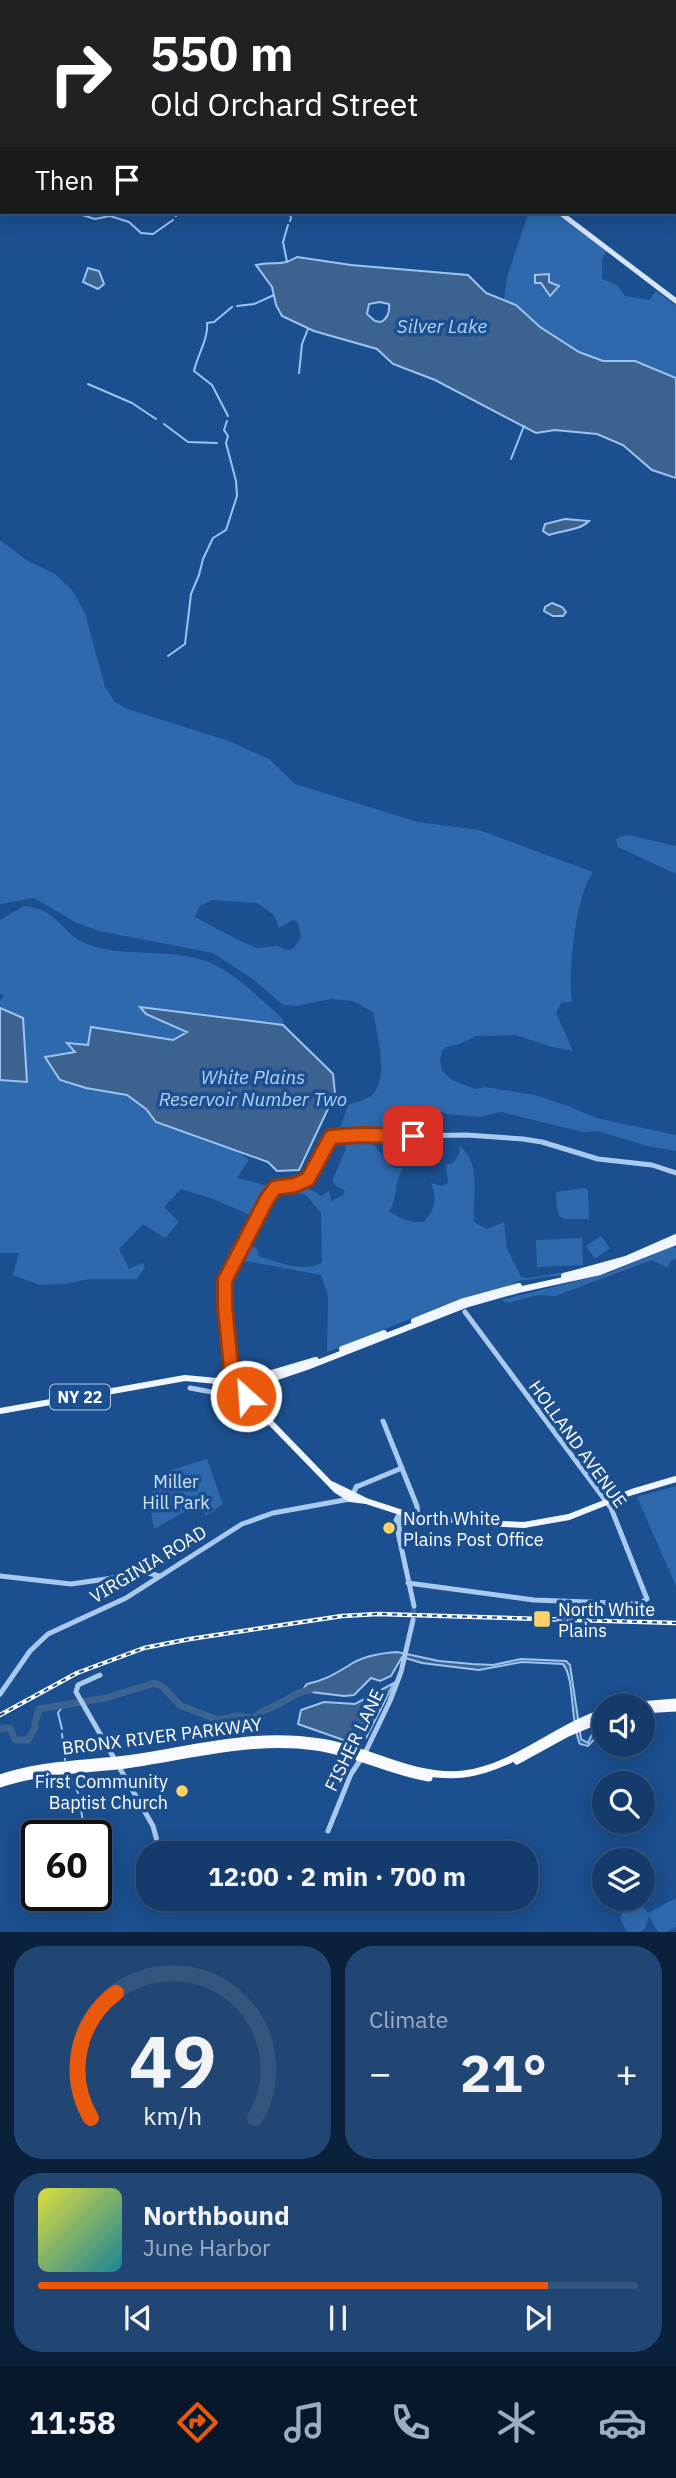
<!DOCTYPE html>
<meta charset="utf-8">
<style>
:root{--surface:#143b6b;--page:#214673;--text:#f1f3f6;--muted:#9dadc1;--line:#33557e;--accent:#ea580c}
body{margin:0;font-family:"IBM Plex Sans",sans-serif;background:var(--page);color:var(--text);height:100vh;display:flex;flex-direction:column;font-size:26px;white-space:nowrap}
*{box-sizing:border-box;margin:0}
p{font-size:23px;color:var(--muted)}
.icon{flex:none;width:38px;height:38px;fill:none;stroke:currentColor;stroke-width:2;stroke-linecap:round;stroke-linejoin:round}
.map{position:relative;height:1932px;overflow:hidden}
.details{display:flex;flex-direction:column;gap:14px;padding:14px;background:#0b203b;flex:1}
.details>*{flex:none}
.top-card{position:absolute;left:0px;top:0px;width:677px;height:214px;box-shadow:0 4px 18px #0003,0 0 0 2px var(--line);background:#202124;color:#fff;overflow:hidden}
.tools{position:absolute;left:592px;top:1694px;display:grid;gap:14px}
.tools a{display:grid;place-items:center;width:63px;height:63px;border-radius:50%;background:var(--surface);box-shadow:0 4px 18px #0003,0 0 0 2px var(--line);font-size:35px}
.speed{position:absolute;left:21px;top:1820px;display:flex;gap:14px;font-size:35px;font-weight:700;text-align:center}
.speed>*{display:grid;place-content:center;width:91px;height:91px;border-radius:50%;background:var(--surface);box-shadow:0 4px 18px #0003,0 0 0 2px var(--line);line-height:1}
.speed .limit{border:4px solid #111;border-radius:10px;background:#fff;color:#111}
.pin{position:absolute;display:grid;place-items:center;width:60px;height:60px;color:#fff;margin:-30px;border-radius:14px;box-shadow:0 4px 10px #0006}
.me{position:absolute;width:77px;margin:-38px;rotate:334deg;stroke-linejoin:round;filter:drop-shadow(0 0 5px #0008)}
.turn{display:flex;align-items:center;gap:24px;height:147px;padding:0 35px;font-size:32px}
.turn .icon{width:91px;height:91px;stroke-width:2.5}
.turn b{display:block;font-size:49px;line-height:60px}
.then{display:flex;align-items:center;height:66px;padding:0 35px;background:#0003;gap:14px;font-size:26px}
.big{font-size:52px;font-weight:800;line-height:1.1}
.details .card{flex:1;display:flex;flex-direction:column;justify-content:center;gap:10px;min-width:0;padding:0 24px;border-radius:28px;background:var(--page)}
.details .dial{align-items:center;gap:0}
.dial svg{height:182px;overflow:visible;fill:none;stroke:var(--line);stroke-width:7;stroke-linecap:round;text-anchor:middle}
.dial text{fill:var(--text);stroke:none}
.song{display:flex;align-items:center;gap:21px}
.cover{width:84px;height:84px;border-radius:10px;background:linear-gradient(135deg,hsl(60 70% 55%),hsl(190 70% 35%))}
.played{height:7px;border-radius:4px;background:linear-gradient(90deg,var(--accent) 85%,var(--line) 85%)}
.keys{display:flex;justify-content:space-around;direction:ltr}
.heat{display:flex;justify-content:space-between;align-items:center;font-size:38px;direction:ltr}
.details .tiles{flex:1;display:grid;gap:14px;grid-template-columns:1fr 1fr}
.card:last-child{grid-column:span 2}
.trip{position:absolute;left:136px;top:1841px;width:402px;height:70px;border-radius:28px;background:var(--surface);box-shadow:0 4px 18px #0003,0 0 0 2px var(--line);font-weight:800;line-height:70px;text-align:center}
.tab-bar{display:flex;height:112px;justify-content:space-around;align-items:center;background:#08182b;color:var(--muted)}
.tab-bar .icon{width:49px;height:49px}
.tab-bar .selected{color:var(--accent)}
.tab-bar b{font-size:32px;color:var(--text)}
.map>svg:first-child{display:block}
.green{fill:#2e69ad;fill-rule:evenodd}
.water{fill:#3c6290;stroke:#9cc4f0;stroke-width:2;fill-rule:evenodd}
.lines{fill:none;stroke-linecap:round;stroke-linejoin:round}
.stream{stroke:#9cc4f0;stroke-width:2}
.river{stroke:#3c6290;stroke-width:7}
.tertiary-tunnel{stroke:#3d69a0;stroke-width:5;stroke-dasharray:5 2.5;stroke-linecap:butt}
.tertiary{stroke:#a9c9ee;stroke-width:5}
.secondary{stroke:#d6e6fa;stroke-width:5}
.primary{stroke:#f0f6ff;stroke-width:6}
.trunk{stroke:#f8faff;stroke-width:7}
.rail-casing{stroke:#fff;stroke-width:4.5}
.rail{stroke:#1b4f8f;stroke-width:2;stroke-dasharray:5;stroke-linecap:butt}
.route-casing{stroke:#983908;stroke-width:18}
.route{stroke:#ea580c;stroke-width:12}
.poi-dot{fill:#ffd166;stroke:#1b4f8f;stroke-width:2.5}
.labels{text-anchor:middle;dominant-baseline:central;stroke-width:7;stroke-linejoin:round;paint-order:stroke}
.shield{fill:#1b4f8f;stroke:#bbcadd;stroke-width:2}
.shield-label{font-size:16px;font-weight:bold;fill:#fff}
.street-label{font-size:18px;fill:#fff;stroke:#1b4f8f}
.park-label{font-size:18px;fill:#cfe3fa;stroke:#1b4f8f}
.poi-label{font-size:18px;fill:#fff;stroke:#1b4f8f;text-anchor:start}
.water-label{font-size:19px;font-style:italic;fill:#b5d3f5;stroke:#1b4f8f}
</style>
<div class="map">
<svg width="676" height="1932" viewBox="0 0 676 1932">
<rect width="100%" height="100%" fill="#1b4f8f"/>
<!-- green -->
<path class="green" d="M529 212H554L606 251 602 260V279L617 285 625 296 649 300 656 291 676 306V378L635 361H603L579 352 540 327 516 305 504 300 507 277Z
M0 540 28 561 55 574 72 590 85 613 105 687 115 702 127 709 229 741 269 759 295 784 418 822 479 830 593 872C575 898 568 970 572 1002L561 1003 556 1013 573 1051 552 1047 515 1035 476 1036 460 1044 446 1047 442 1051 440 1060 442 1071 452 1080 475 1089 485 1087 535 1095 568 1106 596 1118 676 1135V1151L647 1146 598 1131 583 1132 501 1112 480 1117 446 1114 435 1109 422 1115 397 1117 379 1133 365 1139C378 1145 382 1159 394 1168H403C394 1182 398 1198 389 1211 398 1218 414 1225 425 1221 436 1206 437 1200 431 1183L442 1186 448 1183 446 1165 454 1162 460 1152 459 1147H461C482 1165 472 1199 474 1222L487 1229 504 1222 507 1249 521 1277 529 1278 582 1269 575 1273 517 1281 511 1285 458 1300 327 1352 328 1296 321 1275 246 1261C231 1271 233 1296 228 1312 226 1286 230 1262 249 1244L257 1249 260 1257C280 1262 302 1273 322 1263L321 1213 306 1195 296 1193 292 1189H310L321 1196 329 1191 331 1201 343 1195 345 1191 336 1186 332 1181 346 1149 340 1129 348 1105C356 1102 368 1100 373 1094 389 1078 377 1033 373 1012L353 1001 331 999 296 1006 283 1005 254 980 213 953 99 931 77 923 34 898 0 904ZM212 900 257 903 274 915 279 928 293 920 298 923 301 937 293 949 286 950 277 946 257 948 240 941 195 917 200 906Z
M628 835 676 846V874L618 847 616 840 620 837Z
M24 906C58 908 63 936 87 944 127 959 176 946 215 965 240 977 262 1001 283 1019V1025L146 1014 188 1032 173 1040 90 1027 89 1045 68 1044 76 1052 46 1058 60 1080 86 1088 127 1095 146 1109 156 1122 237 1151 249 1160 237 1178 269 1186 255 1217 213 1199 181 1189 164 1207 179 1222 165 1238 143 1224 119 1249 129 1269 143 1263 145 1267 137 1279H90L64 1284 39 1285 13 1275 19 1253H0V1080L26 1082 23 1018 0 1008V1001L4 996 0 993V920Z
M585 1188 588 1191 589 1219H565L559 1216 557 1208 556 1192Z
M601 1236 610 1248 595 1259 586 1246Z
M582 1238 583 1265 537 1267 536 1240Z
M672 1247 676 1248V1258L670 1261 668 1268 652 1260 555 1296 539 1295 507 1303 501 1300 609 1273Z
M207 1459 223 1504 206 1516 200 1503 154 1529 151 1512 152 1476Z
M676 1486V1586L637 1497Z
M676 1898V1927L667 1932H658L649 1916C644 1932 645 1932 627 1932L620 1918 622 1913 638 1902 648 1913Z"/>
<!-- water -->
<path class="water" d="M297 257 351 265 468 275 486 293 516 305 540 327 579 352 603 361H635L676 378V478L652 470 623 445 597 434 555 430 536 433 435 380 393 364 377 349 314 331 282 316 276 305 272 287 256 265C275 260 278 268 297 257ZM380 302 389 304C390 312 388 318 381 322L375 321 367 314 369 304Z
M88 268 99 271 104 284 98 289 83 282Z
M549 274V282L559 286 550 296 541 283H535V275Z
M565 519 589 521C579 531 562 530 549 535L543 531 545 524Z
M552 603 562 607 566 612 563 616H553L544 611 545 607Z
M140 1007 283 1025 325 1066 333 1074 335 1094 299 1170 277 1171 268 1162 156 1122 146 1109 127 1095 86 1088 60 1080 45 1057 75 1052 67 1043 88 1045 91 1027 173 1040 187 1032 146 1014Z
M0 1008 23 1018 27 1082 0 1080Z
M397 1652 439 1661 472 1664 493 1665 521 1659 566 1661 570 1665 581 1739 588 1743 591 1736 604 1725V1729L588 1746 580 1744C570 1723 575 1678 563 1664L522 1662 479 1670 422 1663 402 1657 391 1676 380 1681 371 1678 354 1695 344 1696 302 1691 307 1684C325 1680 333 1675 348 1666 362 1656 381 1653 397 1652Z
M394 1683 366 1738 349 1742 298 1724 301 1710 324 1702 355 1704Z"/>
<g class="lines">
<!-- stream -->
<path class="stream" d="M0 165 2 166
M72 212 95 219 110 216 129 222 141 233 153 234 173 220
M289 212 291 218 290 221
M176 216 183 212
M287 262 283 242 288 225
M237 306 254 304 274 295
M299 373 302 344 308 329
M88 384 132 403 156 419
M228 416 212 385 194 371C197 356 209 337 207 323L214 322 232 307
M164 424 188 442 217 443
M511 459 524 426
M168 656 185 644 191 594 199 575 203 559 213 538 226 530 237 496 236 481 226 443 228 436 224 430 227 421
M62 1729 58 1713 63 1705
M62 1734 65 1760
M73 1781 78 1793
M80 1802 85 1836
M58 1895C61 1902 66 1906 73 1908"/>
<!-- river -->
<path class="river" d="M0 1729 10 1728 15 1740H28L35 1728V1723L39 1709 106 1698 154 1683 162 1686 181 1706 200 1713 218 1720 236 1716 254 1718C265 1707 272 1709 284 1701 294 1696 299 1691 310 1690"/>
<!-- tertiary-tunnel -->
<path class="tertiary-tunnel" d="M413 1620 414 1606"/>
<!-- tertiary -->
<path class="tertiary" d="M190 1388 217 1393 231 1392 234 1384 224 1307 225 1280 273 1189 301 1183 308 1179 331 1137 466 1135 523 1139 542 1142 598 1159 652 1165 676 1173
M383 1421 417 1506 418 1517
M356 1487 402 1468
M400 1513 399 1537 396 1520Z
M399 1537 414 1606
M0 1576 71 1584 149 1573 159 1576
M408 1583 534 1600 639 1604 647 1599 611 1508 465 1312
M100 1675 78 1685 76 1692 153 1826 157 1841 155 1852
M0 1694 30 1651 48 1634 126 1598 242 1524 273 1513 350 1499 357 1486
M328 1831 351 1774 365 1753 390 1701 401 1672 413 1620"/>
<!-- secondary -->
<path class="secondary" d="M192 0 199 2
M559 212 676 301"/>
<!-- primary -->
<path class="primary" d="M564 1276 626 1259 676 1237
M414 1321 461 1302 519 1286
M342 1349 384 1333
M234 1384 316 1360
M235 1386 336 1490 350 1499 366 1501
M0 1411 185 1378 217 1381 240 1387 254 1385 307 1367 468 1304 518 1290 600 1272 676 1242
M331 1484 366 1501 406 1514 480 1523 524 1525 569 1517 632 1492 676 1479"/>
<!-- trunk -->
<path class="trunk" d="M627 1706 676 1702
M642 1710 676 1708
M517 1761 568 1733 604 1718
M0 1778C41 1764 83 1764 126 1759 191 1750 253 1731 320 1742 369 1749 414 1780 464 1774 514 1768 555 1728 604 1712
M0 1784C41 1770 84 1770 126 1765 190 1756 250 1738 316 1747 355 1752 390 1772 429 1778"/>
<!-- rail casing -->
<g class="rail-casing">
<path id="rail" d="M0 1715 77 1673 144 1648 190 1639 342 1616 378 1614 676 1623"/>
</g>
<!-- rail -->
<use href="#rail" class="rail"/>
</g>
<g class="lines">
<!-- route casing -->
<g class="route-casing">
<path id="route" d="M246 1396 234 1384 232 1377 225 1307V1280L267 1199 275 1188 295 1185 308 1179 331 1137 360 1135 413 1136"/>
</g>
<!-- route -->
<use href="#route" class="route"/>
</g>
<!-- markers -->
<g class="poi-dot">
<circle cx="389" cy="1528" r="7"/>
<rect x="533" y="1610" width="18" height="18" rx="3.5"/>
<circle cx="182" cy="1791" r="7"/>
</g>
<g class="labels">
<!-- shield labels -->
<rect class="shield" x="50" y="1384.5" width="60" height="25" rx="5"/>
<g class="shield-label">
<text x="80" y="1397">NY 22</text>
</g>
<!-- street labels -->
<g class="street-label">
<text transform="translate(578 1444) rotate(54)">HOLLAND AVENUE</text>
<text transform="translate(148 1564) rotate(-31)">VIRGINIA ROAD</text>
<text transform="translate(162 1736) rotate(-7)">BRONX RIVER PARKWAY</text>
<text transform="translate(354 1740) rotate(-64)">FISHER LANE</text>
</g>
<!-- park labels -->
<g class="park-label">
<text x="176" y="1481">Miller<tspan x="176" dy="21">Hill Park</tspan></text>
</g>
<!-- poi labels -->
<g class="poi-label">
<text x="403" y="1518">North White<tspan x="403" dy="21">Plains Post Office</tspan></text>
<text x="558" y="1609">North White<tspan x="558" dy="21">Plains</tspan></text>
<text x="168" y="1781" text-anchor="end">First Community<tspan x="168" dy="21">Baptist Church</tspan></text>
</g>
<!-- water labels -->
<g class="water-label">
<text x="442" y="326">Silver Lake</text>
<text x="253" y="1077">White Plains<tspan x="253" dy="22">Reservoir Number Two</tspan></text>
</g>
</g>
</svg>
<div class="tools">
<a><svg class="icon" aria-label="sound" viewBox="0 0 24 24"><path d="M4 9h4l5-4v14l-5-4H4zM17 9q2 3 0 6"/></svg></a>
<a><svg class="icon" aria-label="search" viewBox="0 0 24 24"><circle cx="10" cy="10" r="6"/><path d="M15 15l6 6"/></svg></a>
<a><svg class="icon" aria-label="layers" viewBox="0 0 24 24"><path d="M12 4l9 5-9 5-9-5zM3 14l9 5 9-5"/></svg></a>
</div>
<div class="speed"><div class="limit">60</div></div>
<div class="pin" style="left:413px;top:1136px;background:#d93025"><svg class="icon" aria-label="arrive" viewBox="0 0 24 24"><path d="M6 21V4h12l-3 4 3 4H6"/></svg></div>
<svg class="me" style="left:246px;top:1396px" viewBox="-20 -20 40 40"><circle r="17" fill="#ea580c" stroke="#fff" stroke-width="3"/><path d="M0-11L8 9 0 5-8 9z" fill="#fff"/></svg>
<div class="trip">12:00 · 2 min · 700 m</div>
<div class="top-card">
<div class="turn"><svg class="icon" aria-label="right" viewBox="0 0 24 24"><path d="M7 20v-9h11M14 6l5 5-5 5"/></svg><div><b>550 m</b>Old Orchard Street</div></div>
<div class="then">Then<svg class="icon" aria-label="arrive" viewBox="0 0 24 24"><path d="M6 21V4h12l-3 4 3 4H6"/></svg></div>
</div>
</div>
<section class="details">
<div class="tiles">
<div class="card dial"><svg viewBox="0 0 100 80">
<path d="M14 69A42 42 0 1 1 86 69"/>
<path d="M14 69A42 42 0 0 1 25 14" stroke="#ea580c"/>
<text x="50" y="56" font-size="32" font-weight="700">49</text>
<text x="50" y="72" font-size="11">km/h</text>
</svg></div>
<div class="card"><p>Climate</p>
<div class="heat"><a>−</a><b class="big">21°</b><a>+</a></div>
</div>
<div class="card">
<div class="song"><i class="cover"></i><div><b>Northbound</b><p>June Harbor</p></div></div>
<div class="played"></div>
<div class="keys"><svg class="icon" aria-label="previous" viewBox="0 0 24 24"><path d="M18 5L8 12l10 7zM5 5v14"/></svg><svg class="icon" aria-label="pause" viewBox="0 0 24 24"><path d="M8 5v14M16 5v14"/></svg><svg class="icon" aria-label="next" viewBox="0 0 24 24"><path d="M6 5l10 7-10 7zM19 5v14"/></svg></div>
</div>
</div>
</section>
<nav class="tab-bar">
<b>11:58</b>
<svg class="icon selected" aria-label="directions" viewBox="0 0 24 24"><path d="M12 3l9 9-9 9-9-9zM9 14v-3h6M13 9l2 2-2 2"/></svg>
<svg class="icon" aria-label="music" viewBox="0 0 24 24"><path d="M9 18V5l10-2v13"/><circle cx="6" cy="18" r="3"/><circle cx="16" cy="16" r="3"/></svg>
<svg class="icon" aria-label="phone" viewBox="0 0 24 24"><path d="M5 4h4l2 5-3 2q2 4 5 5l2-3 5 2v4C11 20 4 13 5 4z"/></svg>
<svg class="icon" aria-label="climate" viewBox="0 0 24 24"><path d="M12 3v18M4 7l16 10M4 17L20 7"/></svg>
<svg class="icon" aria-label="car" viewBox="0 0 24 24"><path d="M5 17H2v-5l4-1 3-4h7l3 4 3 1v5h-3M9 17h6M6 11h13"/><circle cx="7" cy="17" r="2"/><circle cx="17" cy="17" r="2"/></svg>
</nav>
